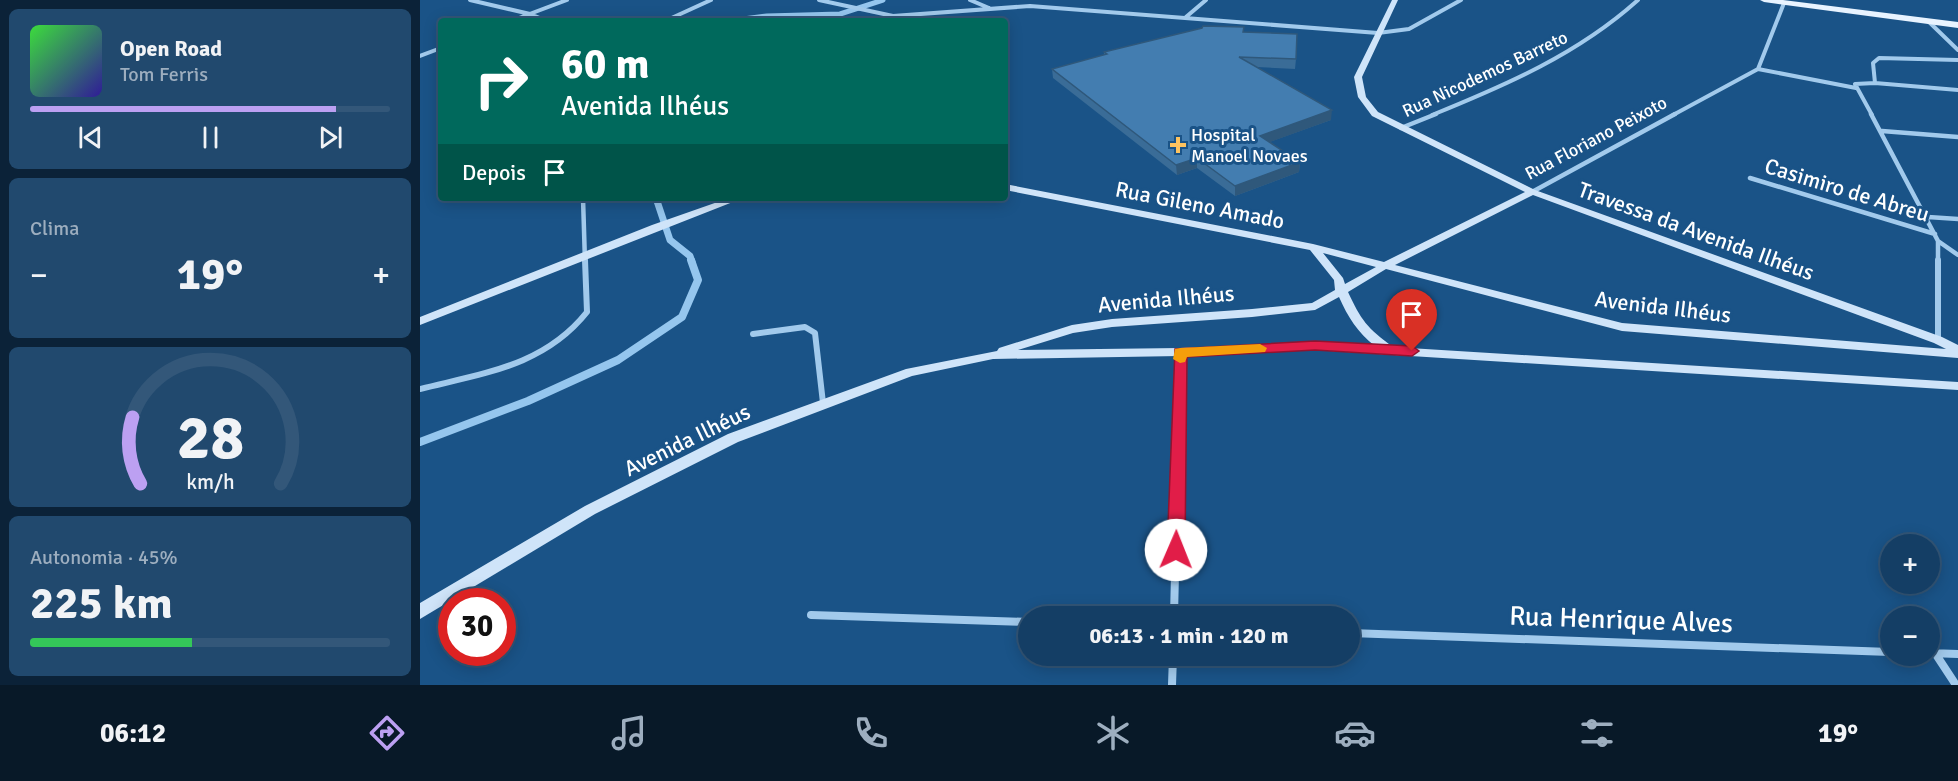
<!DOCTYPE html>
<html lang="pt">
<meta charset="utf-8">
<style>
:root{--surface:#143e65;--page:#21496e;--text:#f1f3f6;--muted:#9daebf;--line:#335779;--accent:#bca0f2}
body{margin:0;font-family:Signika,sans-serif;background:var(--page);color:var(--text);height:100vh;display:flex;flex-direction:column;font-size:22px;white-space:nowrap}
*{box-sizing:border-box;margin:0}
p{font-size:20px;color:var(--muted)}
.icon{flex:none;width:33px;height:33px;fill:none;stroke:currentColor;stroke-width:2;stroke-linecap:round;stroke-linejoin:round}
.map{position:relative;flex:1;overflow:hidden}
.drawer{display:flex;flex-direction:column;gap:9px;padding:9px;background:#0b2238;width:420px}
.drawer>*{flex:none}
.hud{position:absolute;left:18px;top:18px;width:570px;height:183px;border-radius:6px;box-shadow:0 3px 15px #0003,0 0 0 2px var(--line);background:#00695c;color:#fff;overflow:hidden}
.buttons{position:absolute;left:1460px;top:534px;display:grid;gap:12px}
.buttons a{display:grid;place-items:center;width:60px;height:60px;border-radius:50%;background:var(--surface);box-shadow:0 3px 15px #0003,0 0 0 2px var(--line);font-size:30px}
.speed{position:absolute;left:18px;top:588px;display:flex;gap:12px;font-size:30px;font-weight:700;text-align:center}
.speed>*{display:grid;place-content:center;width:78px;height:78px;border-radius:50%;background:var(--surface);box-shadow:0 3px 15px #0003,0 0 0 2px var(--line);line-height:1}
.speed .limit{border:9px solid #d22;background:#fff;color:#111}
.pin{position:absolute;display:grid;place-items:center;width:51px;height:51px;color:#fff;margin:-62px -26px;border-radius:50% 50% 50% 0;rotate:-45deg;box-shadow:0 0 6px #0007}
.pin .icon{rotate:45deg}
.me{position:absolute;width:66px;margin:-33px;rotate:1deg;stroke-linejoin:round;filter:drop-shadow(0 0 4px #0008)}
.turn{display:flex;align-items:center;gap:21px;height:126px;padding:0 24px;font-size:27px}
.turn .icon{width:78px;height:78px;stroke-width:2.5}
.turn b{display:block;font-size:42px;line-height:51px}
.then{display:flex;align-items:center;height:57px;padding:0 24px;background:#0003;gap:12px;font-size:22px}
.big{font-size:45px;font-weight:800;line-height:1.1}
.drawer .card{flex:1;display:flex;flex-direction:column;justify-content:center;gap:9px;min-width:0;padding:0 21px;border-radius:9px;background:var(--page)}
.drawer .dial{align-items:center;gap:0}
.dial svg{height:156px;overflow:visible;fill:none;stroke:var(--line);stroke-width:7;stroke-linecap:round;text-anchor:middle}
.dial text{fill:var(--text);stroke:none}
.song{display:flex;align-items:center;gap:18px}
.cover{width:72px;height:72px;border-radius:9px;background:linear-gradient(135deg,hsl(120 70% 55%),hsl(250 70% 35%))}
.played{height:6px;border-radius:3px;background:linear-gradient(90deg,var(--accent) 85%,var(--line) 85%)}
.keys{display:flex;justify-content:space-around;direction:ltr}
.heat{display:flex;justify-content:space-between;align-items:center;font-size:33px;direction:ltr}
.charge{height:9px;border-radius:4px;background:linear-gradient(90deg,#34c759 45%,var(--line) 0)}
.trip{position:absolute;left:598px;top:606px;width:342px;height:60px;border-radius:30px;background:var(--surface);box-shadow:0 3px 15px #0003,0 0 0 2px var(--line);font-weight:800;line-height:60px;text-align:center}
.tab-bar{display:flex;height:96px;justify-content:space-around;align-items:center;background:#081928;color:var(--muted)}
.tab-bar .icon{width:42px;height:42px}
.tab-bar .on{color:var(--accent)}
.tab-bar b{font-size:27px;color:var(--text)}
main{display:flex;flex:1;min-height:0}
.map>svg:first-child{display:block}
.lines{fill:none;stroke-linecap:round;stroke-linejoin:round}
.stream-far2{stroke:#95c6ee;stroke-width:5}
.stream-far1{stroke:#95c6ee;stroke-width:7}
.stream{stroke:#95c6ee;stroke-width:8}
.street-far3{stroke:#a2caec;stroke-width:4}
.street-far2{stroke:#a2caec;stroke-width:4.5}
.street-far1{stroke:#a2caec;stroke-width:6}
.street{stroke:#a2caec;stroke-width:8}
.secondary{fill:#cfe4f9;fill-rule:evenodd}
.primary{fill:#e8f3ff;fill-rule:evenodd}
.wall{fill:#3a6c97}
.shaded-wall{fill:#2f587b}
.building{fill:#437db0;stroke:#2f587b;stroke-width:1.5}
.route{fill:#e11d48;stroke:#92132f;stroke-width:1.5}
.slow{fill:#f59e0b}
.poi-dot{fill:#fec35f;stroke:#1a5387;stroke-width:2}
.labels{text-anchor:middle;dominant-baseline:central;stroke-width:6;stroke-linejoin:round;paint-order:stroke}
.far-street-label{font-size:18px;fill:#fff;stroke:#1a5387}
.far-poi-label{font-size:18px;fill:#fff;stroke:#1a5387;text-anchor:start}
.street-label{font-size:22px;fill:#fff;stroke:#1a5387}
.near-street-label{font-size:27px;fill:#fff;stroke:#1a5387}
</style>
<main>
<section class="drawer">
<div class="card">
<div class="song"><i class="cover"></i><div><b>Open Road</b><p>Tom Ferris</p></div></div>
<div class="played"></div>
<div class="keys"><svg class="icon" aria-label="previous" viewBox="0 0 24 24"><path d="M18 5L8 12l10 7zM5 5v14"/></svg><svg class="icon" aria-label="pause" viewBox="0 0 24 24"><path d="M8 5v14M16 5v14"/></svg><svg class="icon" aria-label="next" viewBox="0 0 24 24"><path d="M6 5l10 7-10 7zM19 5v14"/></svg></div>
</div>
<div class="card"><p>Clima</p>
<div class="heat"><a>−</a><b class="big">19°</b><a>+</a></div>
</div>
<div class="card dial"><svg viewBox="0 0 100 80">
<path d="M14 69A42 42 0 1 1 86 69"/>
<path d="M14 69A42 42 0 0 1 10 35" stroke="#bca0f2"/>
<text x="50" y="56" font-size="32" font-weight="700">28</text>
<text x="50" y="72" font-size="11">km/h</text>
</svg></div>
<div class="card"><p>Autonomia · 45%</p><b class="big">225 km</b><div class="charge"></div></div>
</section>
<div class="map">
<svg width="1538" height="685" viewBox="0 0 1538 685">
<rect width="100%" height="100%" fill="#1a5387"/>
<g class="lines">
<!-- stream-far2 -->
<path class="stream-far2" d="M308 21 347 16 420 14 463 0"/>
<!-- stream-far1 -->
<path class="stream-far1" d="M236 198 250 240 270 256 272 262"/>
<!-- stream -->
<path class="stream" d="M0 442 108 401 198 360 262 317 278 280 271 260"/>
<!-- street-far3 -->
<path class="street-far3" d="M50 0 110 14 127 21
M399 0 473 16 610 6 958 33 989 29 1041 0
M550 0 569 8
M766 17 786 0
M91 21 147 0
M245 21 291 0
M1508 21 1538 50
M0 56 21 48
M1338 69 1436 88
M1455 83 1538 90
M1012 115C1086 85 1158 54 1218 0
M1253 115 1338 69 1364 3
M1452 115 1435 84 1455 83 1453 63 1459 58 1538 60"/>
<!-- street-far2 -->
<path class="street-far2" d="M1451 114 1518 241V262
M981 128 1016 114
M1462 131 1538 137
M1330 178 1515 234
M1112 192 1255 114
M163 198 165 262
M1508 217 1538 219
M1518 241 1538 255"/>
<!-- street-far1 -->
<path class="street-far1" d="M1518 260V340
M333 334 385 327 395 333 403 403
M0 389C64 373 124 366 167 312L165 260
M758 448 760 352"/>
<!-- street -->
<path class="street" d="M391 615 609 622
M754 616 758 447
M930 633 1470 652
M1509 653 1538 654
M1515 653 1536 685
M752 685 753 656"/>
<!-- secondary -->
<path class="secondary" d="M972 0H978L942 77 946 97 958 112 1115 190 1522 337 1538 345V358L1202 331 966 269 928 292C941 320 947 328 973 347L1538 382V390L895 350 760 356 573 359 492 376 318 442 175 514 0 619V603L165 506 308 434 486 369 577 351 579 348 652 325 692 319 832 309 892 303 915 290 914 280 890 250 585 190V184L893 244 964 262 1105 192 952 116 938 97 934 77ZM1113 195 1514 343 1526 349 1202 323 975 265ZM903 253 956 267 925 284 923 278ZM919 297C928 317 937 332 955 346L895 342 760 348 598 350 653 333 692 327 832 317 895 310Z
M309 198H323L0 325V317L232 225Z"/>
<!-- primary -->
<path class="primary" d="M1340 0H1363L1538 22V28L1344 2Z"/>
</g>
<!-- wall -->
<path class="wall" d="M782 28 824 32 876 59 875 69 837 67 911 120 849 142 880 162 879 172 815 196 777 168 757 175 633 78 632 69 684 55V52Z"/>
<!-- shaded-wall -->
<path class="shaded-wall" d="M912 110 911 120 839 146 840 136Z
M777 158V168L757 175 756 165Z
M880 162 879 172 815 196V186Z"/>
<!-- building -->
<path class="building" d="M783 26 824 27 823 32 877 34 876 59 819 57 912 110 840 136 880 162 815 186 777 158 756 165 632 69 687 54 684 52 782 28Z"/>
<!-- route -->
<path class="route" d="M895 341 992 346 999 351 992 356 895 350 767 357 765 550 762 556 756 558 750 556 747 550 755 349Z"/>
<!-- slow -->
<path class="slow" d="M840 344 847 348 845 352 767 357 765 362 760 363 753 359 755 349 760 348Z"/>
<!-- markers -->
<path class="poi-dot" d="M755 136h6v6h6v6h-6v6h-6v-6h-6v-6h6z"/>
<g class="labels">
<!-- far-street labels -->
<g class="far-street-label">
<text transform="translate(1065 74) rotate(-25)">Rua Nicodemos Barreto</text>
<text transform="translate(1176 138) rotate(-28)">Rua Floriano Peixoto</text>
</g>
<!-- far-poi labels -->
<g class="far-poi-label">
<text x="771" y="135">Hospital<tspan x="771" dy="21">Manoel Novaes</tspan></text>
</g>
<!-- street labels -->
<g class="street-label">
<text transform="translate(1427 190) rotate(17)">Casimiro de Abreu</text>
<text transform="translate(780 205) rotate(11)">Rua Gileno Amado</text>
<text transform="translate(1276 231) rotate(20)">Travessa da Avenida Ilhéus</text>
<text transform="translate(746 299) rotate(-5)">Avenida Ilhéus</text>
<text transform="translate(1243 307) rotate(7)">Avenida Ilhéus</text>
<text transform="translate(267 440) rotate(-26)">Avenida Ilhéus</text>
</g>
<!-- near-street labels -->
<g class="near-street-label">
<text transform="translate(1201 620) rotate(2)">Rua Henrique Alves</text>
</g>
</g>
</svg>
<div class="buttons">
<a>+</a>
<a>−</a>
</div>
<div class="speed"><div class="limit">30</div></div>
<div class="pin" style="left:992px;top:351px;background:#d93025"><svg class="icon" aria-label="arrive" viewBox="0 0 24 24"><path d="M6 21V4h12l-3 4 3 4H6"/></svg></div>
<svg class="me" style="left:756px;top:550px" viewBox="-20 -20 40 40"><circle r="19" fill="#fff"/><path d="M0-13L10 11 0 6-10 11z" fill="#e11d48"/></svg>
<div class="trip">06:13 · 1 min · 120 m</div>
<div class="hud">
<div class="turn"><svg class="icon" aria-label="right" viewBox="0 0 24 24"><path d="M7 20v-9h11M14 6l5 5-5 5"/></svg><div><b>60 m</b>Avenida Ilhéus</div></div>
<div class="then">Depois<svg class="icon" aria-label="arrive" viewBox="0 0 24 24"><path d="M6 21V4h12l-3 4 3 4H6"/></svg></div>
</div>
</div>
</main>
<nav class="tab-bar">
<b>06:12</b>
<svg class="icon on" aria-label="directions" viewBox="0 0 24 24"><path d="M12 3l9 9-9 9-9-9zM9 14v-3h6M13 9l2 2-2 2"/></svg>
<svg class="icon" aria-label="music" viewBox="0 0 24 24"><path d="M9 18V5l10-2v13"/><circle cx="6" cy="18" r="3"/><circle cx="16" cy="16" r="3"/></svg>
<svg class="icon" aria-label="phone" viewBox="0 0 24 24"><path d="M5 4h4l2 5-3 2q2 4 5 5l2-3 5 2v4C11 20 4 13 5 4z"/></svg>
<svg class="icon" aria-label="climate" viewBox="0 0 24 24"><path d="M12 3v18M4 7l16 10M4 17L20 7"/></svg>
<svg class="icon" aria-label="car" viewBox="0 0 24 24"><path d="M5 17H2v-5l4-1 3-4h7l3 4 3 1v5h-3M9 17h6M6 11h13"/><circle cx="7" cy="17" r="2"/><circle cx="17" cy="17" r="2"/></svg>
<svg class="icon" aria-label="filters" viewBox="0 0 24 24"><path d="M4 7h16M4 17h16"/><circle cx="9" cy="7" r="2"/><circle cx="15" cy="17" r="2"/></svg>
<b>19°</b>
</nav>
